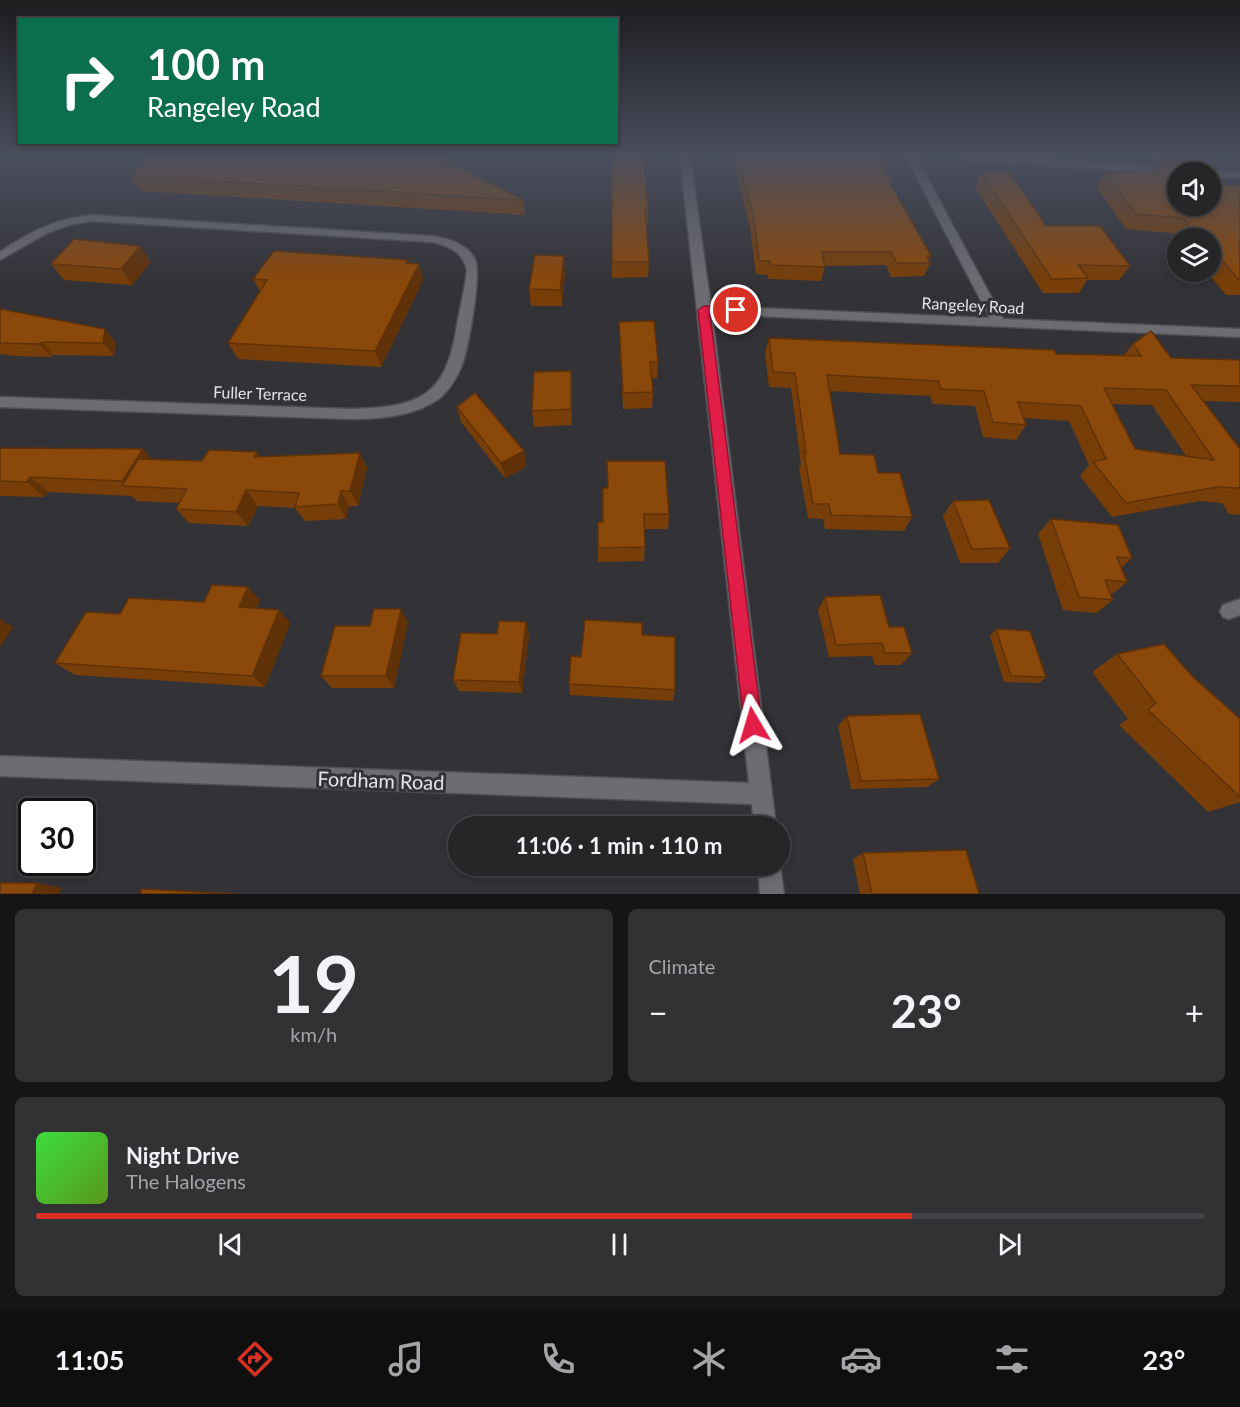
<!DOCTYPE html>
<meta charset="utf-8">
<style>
:root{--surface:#262629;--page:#323235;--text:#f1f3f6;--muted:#a4a5a8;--line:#424346;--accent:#d93025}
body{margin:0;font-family:Lato,sans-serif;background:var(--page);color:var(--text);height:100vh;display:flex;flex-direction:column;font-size:22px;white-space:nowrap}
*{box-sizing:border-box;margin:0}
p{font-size:20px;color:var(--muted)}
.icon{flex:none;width:33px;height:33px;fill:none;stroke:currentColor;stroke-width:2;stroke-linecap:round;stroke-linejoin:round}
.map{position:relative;height:894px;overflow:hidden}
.side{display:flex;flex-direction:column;gap:15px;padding:15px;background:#151517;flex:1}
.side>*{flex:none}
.guide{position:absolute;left:18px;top:18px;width:600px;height:126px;border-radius:0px;box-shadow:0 3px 9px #0003,0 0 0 2px var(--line);background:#0b6e4f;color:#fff;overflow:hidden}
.fabs{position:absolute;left:1167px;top:162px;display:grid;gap:12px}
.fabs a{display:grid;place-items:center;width:54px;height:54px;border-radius:50%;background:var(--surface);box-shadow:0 3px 9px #0003,0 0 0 2px var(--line);font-size:30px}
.speed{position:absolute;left:18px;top:798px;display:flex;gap:12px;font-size:30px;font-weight:700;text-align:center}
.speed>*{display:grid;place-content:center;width:78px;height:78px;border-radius:50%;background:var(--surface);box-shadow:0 3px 9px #0003,0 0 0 2px var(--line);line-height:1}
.speed .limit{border:3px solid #111;border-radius:9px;background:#fff;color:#111}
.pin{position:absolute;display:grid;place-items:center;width:51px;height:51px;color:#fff;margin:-26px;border:3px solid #fff;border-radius:50%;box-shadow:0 2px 6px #0007}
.me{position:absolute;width:66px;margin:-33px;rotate:353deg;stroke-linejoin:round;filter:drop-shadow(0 0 4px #0008)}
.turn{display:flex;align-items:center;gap:21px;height:126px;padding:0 30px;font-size:27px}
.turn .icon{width:78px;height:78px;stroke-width:2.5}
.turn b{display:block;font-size:42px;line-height:51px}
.big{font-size:45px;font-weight:700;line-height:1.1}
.side .card{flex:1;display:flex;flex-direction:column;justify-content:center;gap:9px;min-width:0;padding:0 21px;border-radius:9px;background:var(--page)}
.side .dial{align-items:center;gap:0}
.dial b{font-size:78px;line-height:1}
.song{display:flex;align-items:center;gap:18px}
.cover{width:72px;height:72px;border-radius:9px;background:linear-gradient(135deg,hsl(120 70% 55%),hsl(90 70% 35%))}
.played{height:6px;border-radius:3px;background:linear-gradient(90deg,var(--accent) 75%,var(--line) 75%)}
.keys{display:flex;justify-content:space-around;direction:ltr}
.heat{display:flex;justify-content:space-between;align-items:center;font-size:33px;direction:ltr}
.side .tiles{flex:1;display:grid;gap:15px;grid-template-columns:1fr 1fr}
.card:last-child{grid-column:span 2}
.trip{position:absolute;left:448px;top:816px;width:342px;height:60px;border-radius:30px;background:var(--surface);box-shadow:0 3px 9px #0003,0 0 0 2px var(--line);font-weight:700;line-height:60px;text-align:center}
.menu{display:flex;height:96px;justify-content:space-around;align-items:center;background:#0f0f10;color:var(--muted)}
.menu .icon{width:42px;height:42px}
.menu .active{color:var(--accent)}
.menu b{font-size:27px;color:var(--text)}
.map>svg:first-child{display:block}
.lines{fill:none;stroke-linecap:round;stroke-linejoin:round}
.minor-casing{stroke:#4f4e52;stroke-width:3}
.minor{fill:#6d6c72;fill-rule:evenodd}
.wall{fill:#783e09;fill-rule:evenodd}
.shaded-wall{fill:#613208}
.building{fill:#8b480b;stroke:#613208;stroke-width:1.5;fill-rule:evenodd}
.route{fill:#e11d48;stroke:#92132f;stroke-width:1.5}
.labels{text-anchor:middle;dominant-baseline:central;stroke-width:6;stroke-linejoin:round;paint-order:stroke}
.street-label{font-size:16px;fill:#e3e3e6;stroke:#333237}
.near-street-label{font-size:20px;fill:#e3e3e6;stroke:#333237}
</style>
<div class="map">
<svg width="1240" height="894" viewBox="0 0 1240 894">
<rect width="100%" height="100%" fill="#333237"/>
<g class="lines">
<!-- minor casing -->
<g class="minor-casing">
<path id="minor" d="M680 157H690L711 306 990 318 906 157H916L1003 319 1240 329V337L712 314 776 826H754L752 804 0 776V756L749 783Z
M959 157H1014L1190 169 1195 172 1178 174 964 160Z
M1210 171 1240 172V178L1210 177V172H1206Z
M92 215 432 236C449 239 466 243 475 259 482 273 468 352 461 368 456 379 449 390 440 398 415 416 381 419 351 419L0 407V397L351 409C420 407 446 397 457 325 460 307 465 289 467 270 463 252 449 246 432 242L92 221 69 225 47 233 0 260V252C29 232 57 218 92 215Z
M1240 599V615L1229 619 1223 617 1220 611 1223 605Z
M758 866 780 865 784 894H760Z"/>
</g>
<!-- minor -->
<use href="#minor" class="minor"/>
</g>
<!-- wall -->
<path class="wall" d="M612 157 648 208V223H646L649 262 648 277 612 278Z
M735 157H879L892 187 931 256 929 261 930 263 924 276 891 277 886 265 825 266 821 281 768 279V275L756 274 750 227 734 166Z
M1152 157H1194L1191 161 1226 186H1240V295H1226L1207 272H1210V238H1178V241L1172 233 1126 229 1097 187 1106 172H1153L1158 165 1151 164Z
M981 173 1046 226 1130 266 1119 280H1087L1079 293H1043L975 187Z
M131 176 523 200 525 215 140 191Z
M408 260 409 263 419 264 423 280 381 367 238 359 228 343 260 291 253 279Z
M151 262 132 285 64 280 51 264Z
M565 272 562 306H531L529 289Z
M0 309 115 342 114 356 53 355 51 357 15 356 0 354Z
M619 322 658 362 657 378H651L653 392 652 408 623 409Z
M769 338 1056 354 1124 355 1133 344 1171 358 1240 360V402L1204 401 1240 449V515L1229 514 1222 503 1200 501 1112 517 1080 476 1089 465 1069 421 1024 418 1026 425 1016 440 983 437 975 406 933 404 930 396 830 391 840 454 878 473 912 517 904 531 825 529 823 519 808 518 799 468 801 464 791 388 769 387 765 353ZM1112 404 1152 405 1186 456 1135 449Z
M571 371 572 387V425L534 427 532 411Z
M457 407 524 451 526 467 505 478 461 422Z
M0 448 143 449 152 460 202 461 260 457 360 453 367 468 358 506H349L346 519 305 521 295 508 258 506 248 526 189 523 176 509 179 503 137 501 131 496 48 492 44 497 0 496Z
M603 488 669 514 668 529H644L645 547 644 561 598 562V548L603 522Z
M953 501 1010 548 998 563H960L943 516Z
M1051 519 1132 558 1121 568 1127 582 1111 595 1113 600 1096 613 1063 610 1038 534Z
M825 597 912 653 901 665H875L872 656 829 657 818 610Z
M260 600 257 608 279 610 290 623 265 687 75 675 55 663 120 614 204 602Z
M408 622 394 688H332L321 676 370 626Z
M996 629 1046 677 1039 683 1004 682 990 636Z
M497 634 529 635 522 693 459 691 453 680Z
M1117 654 1240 719V802L1208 812 1119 725 1128 719 1092 672Z
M581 657 675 690 673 701 570 695 569 684Z
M847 716 939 779 927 787 851 789 838 726Z
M863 853 979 894H860L853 859Z"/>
<!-- shaded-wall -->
<path class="shaded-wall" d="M140 246 151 262 132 285 121 269Z
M564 256 565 272 562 306 560 290Z
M408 260 413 276 419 264 423 280 381 367 375 351 406 263Z
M105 329 115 342 114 356 103 343Z
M42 342 53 355 51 357 39 344Z
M571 371 572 387V425L571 409Z
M143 449 156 465 127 487 122 481Z
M524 451 526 467 505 478 501 463Z
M257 452 267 467 254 457Z
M360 453 367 468 358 506 350 491Z
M30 477 48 492 44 497 27 482Z
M246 490 258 506 248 526 236 512Z
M341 491 349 506 346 519 338 504Z
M248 587 260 600 252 620 239 607Z
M401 609 408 622 394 688 386 676Z
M279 610 290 623 265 687 252 676Z
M0 619 13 627 0 647Z
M526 622 529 635 522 693 519 682Z
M37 883 62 888 59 894H32Z"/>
<!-- building -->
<path class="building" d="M148 157H438L523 200 131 176Z
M612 157H643L648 208H645L649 262H612Z
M737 157H879L892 187 931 256H927L930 263H897L891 252H822L825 267 771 265 770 261H759L753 213Z
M1161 160 1188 162 1204 160 1226 186H1240V280H1239L1210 246V238H1198L1183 218 1136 214 1106 172H1160ZM1178 172H1210V206H1178Z
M981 173H1010L1046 226H1100L1130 266 1078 265 1088 278 1052 279Z
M74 239 140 246 121 269 51 264Z
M274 251 408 260 406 263 419 264 375 351 228 343 267 280 253 279Z
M535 255 564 256 560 290 529 289Z
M0 309 105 329 103 343 42 342 39 344 0 343Z
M654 321 658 362H650L653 392 623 393 619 322Z
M1151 331 1171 358 1240 360V386L1191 385 1240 449V490L1239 488 1217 487 1126 503 1093 462 1106 459 1081 406 1018 402 1026 425 993 422 984 391 941 389 938 381 827 375 840 454 874 455 878 473H900L912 517 831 515 829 504H813L804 453H806L795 373 773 372 769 338 1054 350 1056 354 1141 356 1133 344ZM1104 388 1166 390 1214 460 1135 449Z
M571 371V409L532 411 534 372Z
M475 393 524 451 501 463 457 407Z
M0 448 143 449 122 481 30 477 27 482 0 481Z
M209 450 257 452 254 457 360 453 350 491H341L338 504 295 507 299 493 246 490 236 512 176 509 187 489 122 486 138 459 202 461Z
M607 461H665L669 514H644L645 547 598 548V522H603V488H608Z
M989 500 1010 548 972 549 953 501Z
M1051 519 1118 525 1132 558 1117 557 1127 582 1105 580 1113 600 1079 597Z
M212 585 248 587 239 607 279 610 252 676 55 663 86 612 120 614 129 598 204 602Z
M880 595 889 627H904L912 653H885L882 643 836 645 825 597Z
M374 609H401L386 676H321L335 626H370Z
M585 620 642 623V635L675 637V690L569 684 571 656 581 657Z
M499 621 526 622 519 682 453 680 461 633 497 634Z
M996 629 1030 631 1046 677 1011 676Z
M1164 644 1191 675 1240 719V797L1148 710 1156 703 1117 654Z
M920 714 939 779 861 781 847 716Z
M966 850 979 894H872L863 853Z
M0 883H37L32 894H0Z
M142 889 237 894H140Z"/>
<!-- sky -->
<linearGradient id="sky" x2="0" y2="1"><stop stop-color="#1c1c1e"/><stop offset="0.55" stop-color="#4a4f5e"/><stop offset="1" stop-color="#4a4f5e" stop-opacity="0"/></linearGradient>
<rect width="1240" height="283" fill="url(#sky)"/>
<!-- route -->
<path class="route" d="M704 306 736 307 741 310 736 314H710L762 725 760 731 753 734 747 731 744 725 698 310Z"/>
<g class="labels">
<!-- street labels -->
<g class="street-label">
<text transform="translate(973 305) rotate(3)">Rangeley Road</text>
<text transform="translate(260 393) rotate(2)">Fuller Terrace</text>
</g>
<!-- near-street labels -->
<g class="near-street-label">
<text transform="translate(381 780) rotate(2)">Fordham Road</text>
</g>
</g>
</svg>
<div class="fabs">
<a><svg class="icon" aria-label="sound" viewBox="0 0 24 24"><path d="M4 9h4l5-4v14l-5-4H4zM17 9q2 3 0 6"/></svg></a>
<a><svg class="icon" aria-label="layers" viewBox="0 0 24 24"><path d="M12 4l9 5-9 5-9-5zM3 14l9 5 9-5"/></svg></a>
</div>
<div class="speed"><div class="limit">30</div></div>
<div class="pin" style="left:736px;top:310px;background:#d93025"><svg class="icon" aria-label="arrive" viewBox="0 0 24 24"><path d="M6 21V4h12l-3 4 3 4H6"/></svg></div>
<svg class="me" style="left:753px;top:725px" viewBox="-20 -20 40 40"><path d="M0-17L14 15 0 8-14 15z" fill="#e11d48" stroke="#fff" stroke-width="4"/></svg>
<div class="trip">11:06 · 1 min · 110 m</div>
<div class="guide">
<div class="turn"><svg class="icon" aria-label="right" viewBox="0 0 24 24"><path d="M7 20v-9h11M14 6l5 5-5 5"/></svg><div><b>100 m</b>Rangeley Road</div></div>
</div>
</div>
<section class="side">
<div class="tiles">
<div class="card dial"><b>19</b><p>km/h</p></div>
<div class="card"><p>Climate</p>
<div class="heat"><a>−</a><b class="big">23°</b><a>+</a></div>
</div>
<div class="card">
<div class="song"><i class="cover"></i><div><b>Night Drive</b><p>The Halogens</p></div></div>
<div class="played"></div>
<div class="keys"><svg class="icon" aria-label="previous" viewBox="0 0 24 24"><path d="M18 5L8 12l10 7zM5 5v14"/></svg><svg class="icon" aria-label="pause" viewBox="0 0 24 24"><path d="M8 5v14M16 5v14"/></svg><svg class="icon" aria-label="next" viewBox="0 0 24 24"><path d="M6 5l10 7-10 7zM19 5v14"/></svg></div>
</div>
</div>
</section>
<nav class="menu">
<b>11:05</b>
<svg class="icon active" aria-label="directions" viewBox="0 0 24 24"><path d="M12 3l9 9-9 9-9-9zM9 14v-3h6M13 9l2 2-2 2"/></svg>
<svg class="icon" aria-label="music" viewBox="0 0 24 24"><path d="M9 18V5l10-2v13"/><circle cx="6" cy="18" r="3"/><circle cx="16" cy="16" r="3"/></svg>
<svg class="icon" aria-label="phone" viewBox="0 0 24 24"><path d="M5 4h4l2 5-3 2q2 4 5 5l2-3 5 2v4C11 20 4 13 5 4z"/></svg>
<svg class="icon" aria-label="climate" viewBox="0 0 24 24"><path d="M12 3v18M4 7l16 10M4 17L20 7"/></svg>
<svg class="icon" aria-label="car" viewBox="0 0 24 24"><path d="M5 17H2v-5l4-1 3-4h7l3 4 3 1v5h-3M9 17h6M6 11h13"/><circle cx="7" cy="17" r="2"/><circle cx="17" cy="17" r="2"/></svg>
<svg class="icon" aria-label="filters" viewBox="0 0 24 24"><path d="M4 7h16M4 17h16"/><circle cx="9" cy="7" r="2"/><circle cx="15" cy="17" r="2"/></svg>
<b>23°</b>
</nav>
